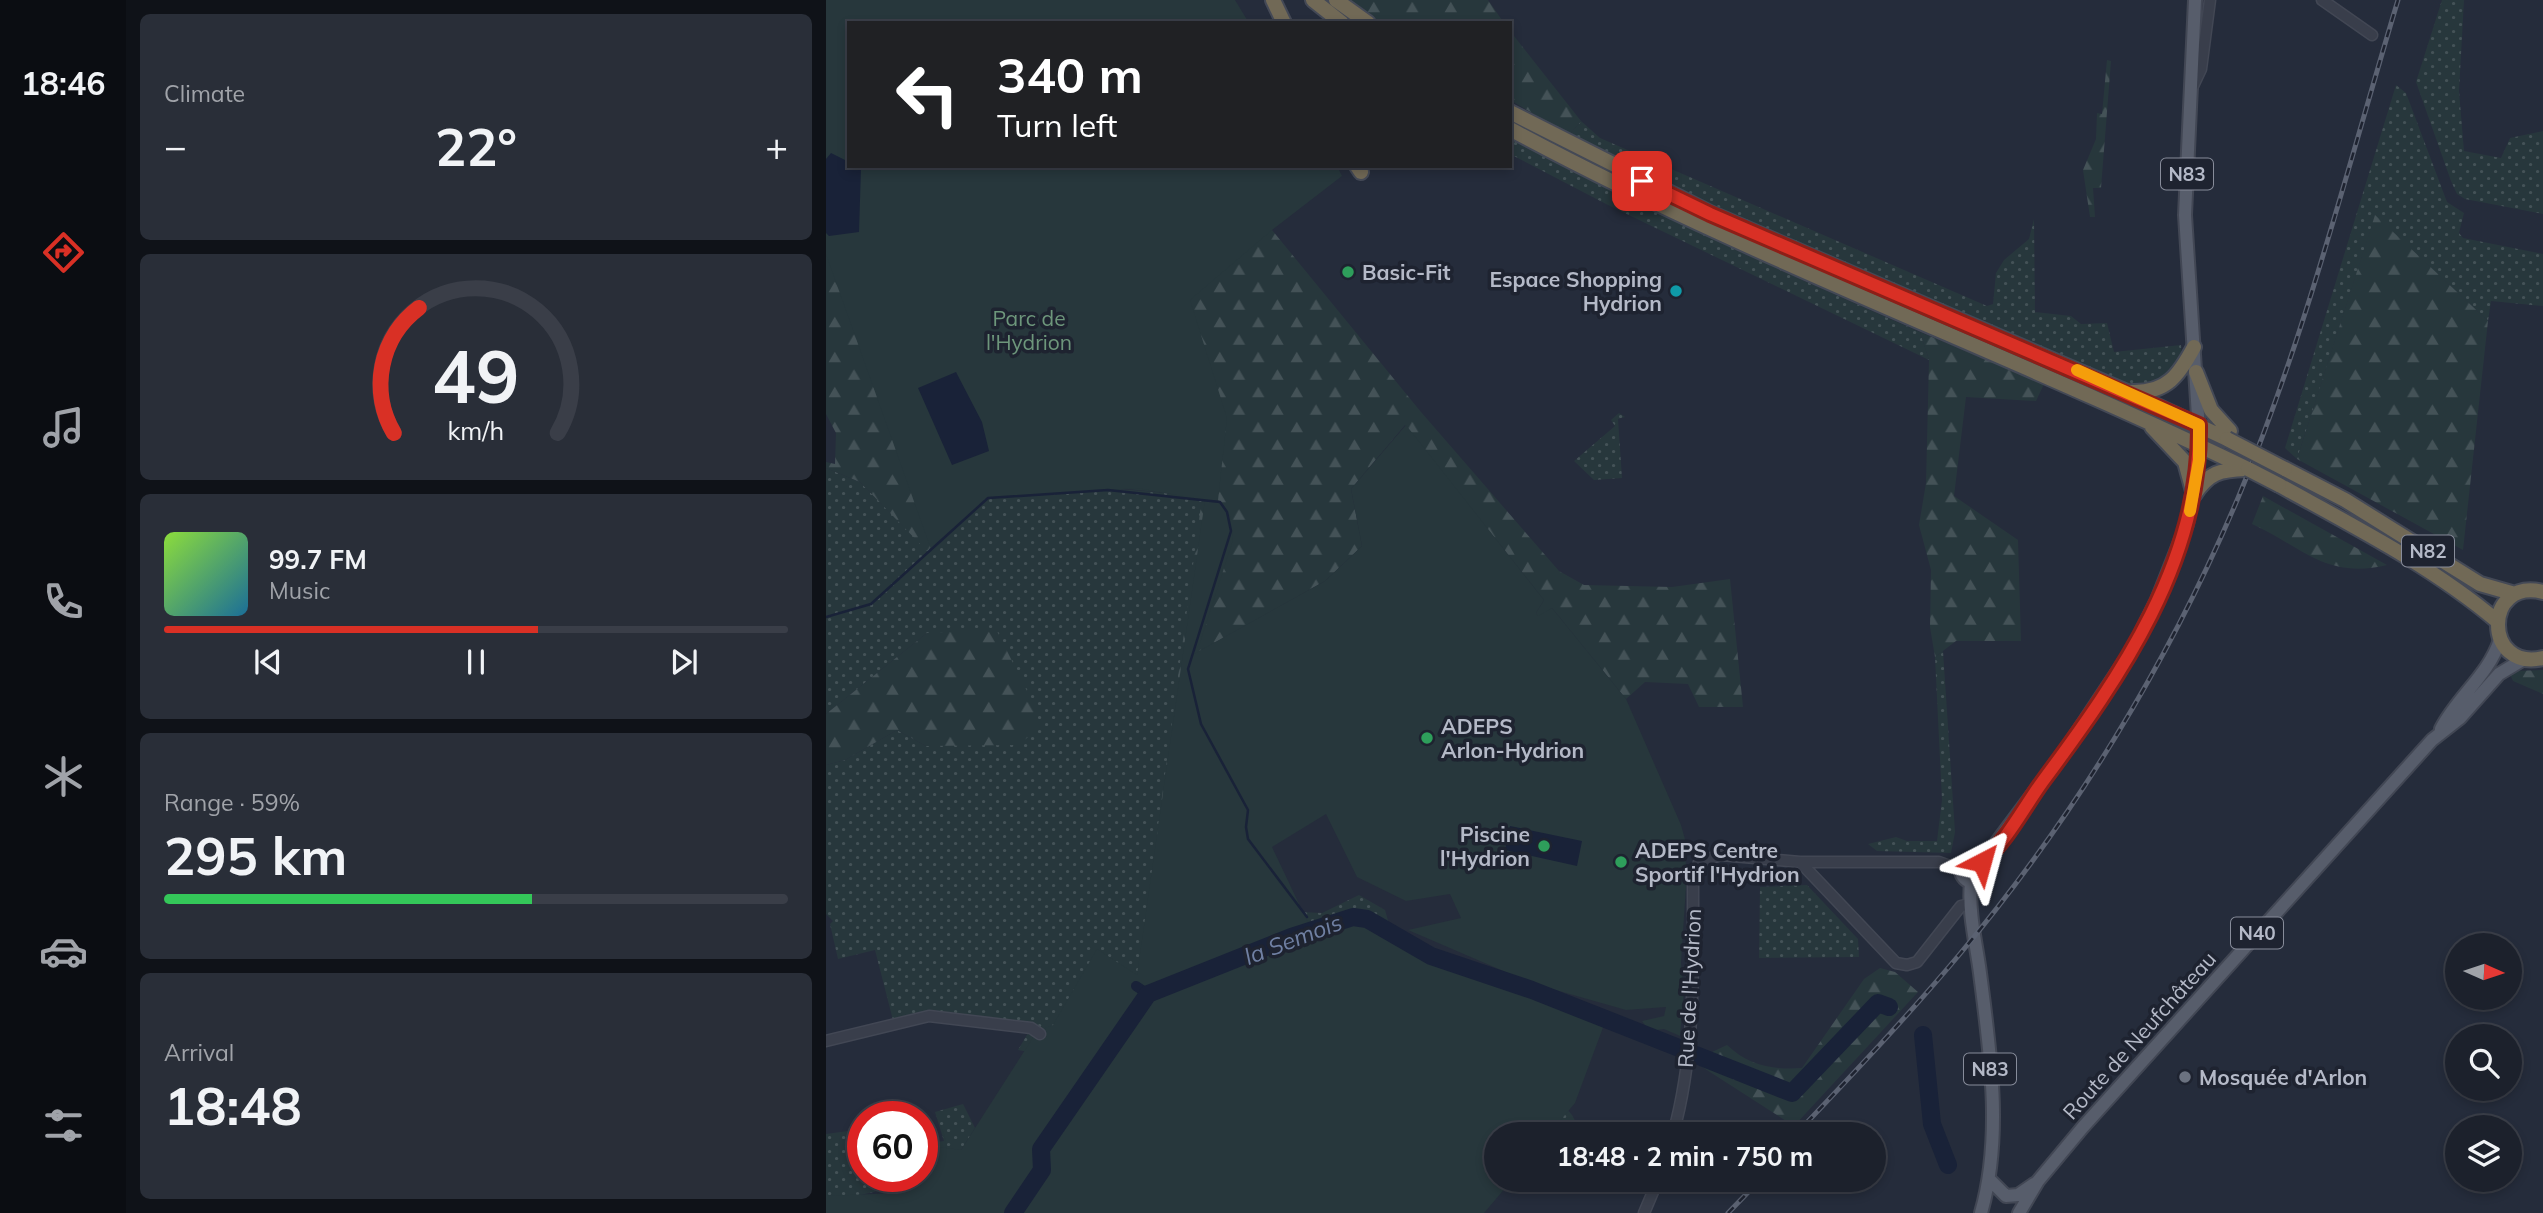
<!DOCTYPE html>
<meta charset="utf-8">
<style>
:root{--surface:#1c212c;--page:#292e38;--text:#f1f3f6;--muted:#a0a3a9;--line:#3a3e48;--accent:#d93025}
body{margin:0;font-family:Mulish,sans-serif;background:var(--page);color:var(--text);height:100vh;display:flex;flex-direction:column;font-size:26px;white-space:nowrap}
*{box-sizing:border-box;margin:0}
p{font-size:23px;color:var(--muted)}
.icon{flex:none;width:38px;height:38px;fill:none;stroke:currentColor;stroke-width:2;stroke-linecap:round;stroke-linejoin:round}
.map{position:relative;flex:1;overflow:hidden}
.drawer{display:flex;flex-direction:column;gap:14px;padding:14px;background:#0f1218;width:700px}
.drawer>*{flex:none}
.hud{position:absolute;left:21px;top:21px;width:665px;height:147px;border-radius:0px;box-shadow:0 4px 10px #0003,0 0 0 2px var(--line);background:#202124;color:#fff;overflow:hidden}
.needle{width:46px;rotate:93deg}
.controls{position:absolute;left:1619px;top:933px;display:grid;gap:14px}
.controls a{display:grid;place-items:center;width:77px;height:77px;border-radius:50%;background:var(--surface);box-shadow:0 4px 10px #0003,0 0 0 2px var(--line);font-size:35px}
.speed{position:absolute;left:21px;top:1101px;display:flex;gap:14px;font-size:35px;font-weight:700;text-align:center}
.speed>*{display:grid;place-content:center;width:91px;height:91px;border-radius:50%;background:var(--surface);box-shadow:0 4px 10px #0003,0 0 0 2px var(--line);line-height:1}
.speed .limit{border:10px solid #d22;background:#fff;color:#111}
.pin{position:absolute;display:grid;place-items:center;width:60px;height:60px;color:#fff;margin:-30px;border-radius:14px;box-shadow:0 4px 10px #0006}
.me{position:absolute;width:77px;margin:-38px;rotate:39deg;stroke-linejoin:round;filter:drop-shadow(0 0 5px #0008)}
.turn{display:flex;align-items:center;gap:24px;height:147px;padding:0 35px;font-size:32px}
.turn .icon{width:91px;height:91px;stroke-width:2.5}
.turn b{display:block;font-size:49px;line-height:60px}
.big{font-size:52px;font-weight:700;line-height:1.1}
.drawer .tile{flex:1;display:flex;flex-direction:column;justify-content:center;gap:10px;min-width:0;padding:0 24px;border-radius:10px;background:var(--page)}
.drawer .dial{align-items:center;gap:0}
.dial svg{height:182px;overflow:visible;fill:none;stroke:var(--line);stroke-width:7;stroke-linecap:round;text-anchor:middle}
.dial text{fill:var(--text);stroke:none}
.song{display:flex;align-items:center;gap:21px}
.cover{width:84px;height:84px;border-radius:10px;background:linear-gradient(135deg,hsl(90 70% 55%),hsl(200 70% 35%))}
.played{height:7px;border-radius:4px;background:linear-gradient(90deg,var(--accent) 60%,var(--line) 60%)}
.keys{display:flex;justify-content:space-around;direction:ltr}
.heat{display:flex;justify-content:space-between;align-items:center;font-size:38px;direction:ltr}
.charge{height:10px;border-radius:5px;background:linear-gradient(90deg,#34c759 59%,var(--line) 0)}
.trip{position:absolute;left:658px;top:1122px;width:402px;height:70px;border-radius:35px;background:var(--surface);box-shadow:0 4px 10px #0003,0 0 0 2px var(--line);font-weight:700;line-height:70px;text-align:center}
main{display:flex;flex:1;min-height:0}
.tabs{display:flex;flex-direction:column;width:126px;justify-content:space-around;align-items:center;background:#0b0d12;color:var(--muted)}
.tabs .icon{width:49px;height:49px}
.tabs .current{color:var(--accent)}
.tabs b{font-size:32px;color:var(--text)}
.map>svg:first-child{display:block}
.grass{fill:url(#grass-dots)}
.forest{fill:url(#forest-firs)}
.park{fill:#27373c}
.water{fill:#192238}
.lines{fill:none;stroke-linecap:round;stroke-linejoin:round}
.stream{stroke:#192238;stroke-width:2.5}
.canal{stroke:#192238;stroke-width:10}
.river{stroke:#192238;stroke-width:18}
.minor-casing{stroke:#424754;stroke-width:13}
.major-casing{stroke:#424754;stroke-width:16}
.highway-casing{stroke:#444956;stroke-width:18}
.minor{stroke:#393e4b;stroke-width:10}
.major{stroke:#575d6b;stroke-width:12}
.highway{stroke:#716956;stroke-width:14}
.rail-casing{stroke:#5b6272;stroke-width:5}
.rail{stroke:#1e2330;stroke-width:2.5;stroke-dasharray:8;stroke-linecap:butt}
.highway-bridge-casing{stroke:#444956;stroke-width:18;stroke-linecap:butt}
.highway-bridge{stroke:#716956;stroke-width:14}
.route-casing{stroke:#8d1f18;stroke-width:18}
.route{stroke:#d93025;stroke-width:12}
.slow{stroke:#f59e0b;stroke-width:12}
.leisure-dot{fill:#2e9e5b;stroke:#1e2330;stroke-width:2.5}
.culture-dot{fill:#0f9aa8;stroke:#1e2330;stroke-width:2.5}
.worship-dot{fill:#6b7280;stroke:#1e2330;stroke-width:2.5}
.labels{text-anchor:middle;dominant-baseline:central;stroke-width:7;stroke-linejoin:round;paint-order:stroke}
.shield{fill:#1e2330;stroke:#878c9a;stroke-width:2}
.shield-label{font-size:19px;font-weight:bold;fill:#b4b9c7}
.poi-label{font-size:21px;font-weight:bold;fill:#b4b9c7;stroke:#1e2330;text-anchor:start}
.park-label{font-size:21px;fill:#6d967b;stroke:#1e2330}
.street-label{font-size:21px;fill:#b4b9c7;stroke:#1e2330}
.water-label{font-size:23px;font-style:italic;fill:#7080a3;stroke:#1e2330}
</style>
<main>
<nav class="tabs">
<b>18:46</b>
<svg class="icon current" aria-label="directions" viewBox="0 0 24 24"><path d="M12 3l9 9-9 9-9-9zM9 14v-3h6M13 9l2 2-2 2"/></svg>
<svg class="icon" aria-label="music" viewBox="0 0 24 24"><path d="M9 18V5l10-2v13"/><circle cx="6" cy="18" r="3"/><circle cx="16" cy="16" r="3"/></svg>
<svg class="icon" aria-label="phone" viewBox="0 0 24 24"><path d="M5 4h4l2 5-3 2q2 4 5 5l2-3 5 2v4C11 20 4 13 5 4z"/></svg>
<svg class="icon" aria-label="climate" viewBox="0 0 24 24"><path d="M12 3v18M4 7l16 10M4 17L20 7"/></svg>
<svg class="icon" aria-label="car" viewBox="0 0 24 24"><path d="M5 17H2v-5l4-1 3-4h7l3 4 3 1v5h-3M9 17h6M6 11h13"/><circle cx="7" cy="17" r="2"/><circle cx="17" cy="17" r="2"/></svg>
<svg class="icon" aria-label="filters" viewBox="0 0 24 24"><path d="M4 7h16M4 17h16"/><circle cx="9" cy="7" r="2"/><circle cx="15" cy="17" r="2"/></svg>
</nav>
<section class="drawer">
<div class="tile"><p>Climate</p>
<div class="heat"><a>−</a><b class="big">22°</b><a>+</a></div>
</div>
<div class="tile dial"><svg viewBox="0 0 100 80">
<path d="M14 69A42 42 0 1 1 86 69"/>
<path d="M14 69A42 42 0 0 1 25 14" stroke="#d93025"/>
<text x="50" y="56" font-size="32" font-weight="700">49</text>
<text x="50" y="72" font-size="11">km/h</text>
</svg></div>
<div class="tile">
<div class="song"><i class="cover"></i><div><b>99.7 FM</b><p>Music</p></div></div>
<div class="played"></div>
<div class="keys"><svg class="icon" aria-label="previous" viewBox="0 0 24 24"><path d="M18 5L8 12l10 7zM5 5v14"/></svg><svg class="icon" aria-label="pause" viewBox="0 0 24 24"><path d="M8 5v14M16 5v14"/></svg><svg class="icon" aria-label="next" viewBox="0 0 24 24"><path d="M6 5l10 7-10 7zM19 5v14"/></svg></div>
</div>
<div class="tile"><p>Range · 59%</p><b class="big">295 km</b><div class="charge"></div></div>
<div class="tile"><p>Arrival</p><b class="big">18:48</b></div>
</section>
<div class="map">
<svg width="1717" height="1213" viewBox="0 0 1717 1213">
<defs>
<pattern id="grass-dots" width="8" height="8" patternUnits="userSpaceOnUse" patternTransform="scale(1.75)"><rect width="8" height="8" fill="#27373c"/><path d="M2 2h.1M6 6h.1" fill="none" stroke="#445257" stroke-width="1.8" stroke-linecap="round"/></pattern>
<pattern id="forest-firs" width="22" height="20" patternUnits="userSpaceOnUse" patternTransform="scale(1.75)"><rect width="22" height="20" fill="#27373c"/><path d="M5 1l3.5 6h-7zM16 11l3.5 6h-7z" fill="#445257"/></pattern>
</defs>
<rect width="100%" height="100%" fill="#252c3b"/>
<!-- grass -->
<path class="grass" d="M1616 0H1638L1633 91 1638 151 1675 158 1684 138 1717 131V214L1639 199 1631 194 1625 181 1590 82Z
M1570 85 1580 93 1621 202 1638 213 1633 233 1637 238 1717 254V306L1665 301 1662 321 1549 216 1471 459 1459 448Z
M755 121 774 138 1161 306 1167 304 1170 273 1178 260 1203 239 1208 219 1209 312 1245 316 1255 324 1281 323 1288 352 1355 345C1357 364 1346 372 1333 385L1304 387 881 202 743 135Z
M685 139C819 210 956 272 1094 332L1103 360 780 204 684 154Z
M793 413 799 417 792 419 796 478 768 480 748 461 789 426 785 420Z
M0 468 34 482 101 550C119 534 137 514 158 500 194 476 332 491 377 498L359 635 454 911 496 913 533 895 559 910 564 928 605 956 746 1115 756 1134H740L737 1122 670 1134 192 1050 205 1028 117 1016 68 1024 49 950 12 959 4 924 7 921 0 914V765L19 760 71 730 100 746 127 744 101 633 0 714Z
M1117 651 1129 832 1125 853 1051 851 1042 844 1070 837 1081 841H1111L1116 800 1109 657Z
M981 885 1032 939 1033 957 933 958 934 887Z
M137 1104 149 1128 135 1150 59 1208 69 1187 0 1203V1134L37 1129V1176H96L94 1116 102 1115 105 1127 100 1129 104 1143 118 1141 109 1112Z"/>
<!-- forest -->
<path class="forest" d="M523 0H662L678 23H556Z
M684 31 755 121 743 135 684 100Z
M1281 60 1285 61 1275 188H1267L1269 217H1264L1257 170 1270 139 1271 113 1276 114Z
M1549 215 1662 321 1637 550 1471 459Z
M446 230 595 412 733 571 758 585 846 587 904 579 917 707H873L862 684 819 682 800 699 726 608 712 617 710 613 718 600 579 425 525 489 536 546 499 581 365 656 321 909 376 498C329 491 198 474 158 500 137 514 119 534 101 551L34 482 0 468V462L9 464 10 433 0 414V233Z
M1094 332 1218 384 1210 401 1140 397 1128 496 1192 540 1195 641H1130L1109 657 1104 627 1105 570 1093 525 1100 483 1103 360Z
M1437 496 1561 565C1500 580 1475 546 1426 524Z
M170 629 212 713 207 734 191 745 100 746 71 730 19 760 0 765V714L101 633Z
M1717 670V694L1687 681 1684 674 1689 671Z
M1054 968 1069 972 1092 992 968 1126 870 1063 871 1059 901 1045C923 1066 947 1070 976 1068L1038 979Z"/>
<!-- park -->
<path class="park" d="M0 0H409L423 23H23V166H511L516 176 446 230 364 300 401 418 392 500 404 516 407 540 374 643 366 655 499 581 536 546 525 489 580 425 718 600 710 613 712 616 726 608 800 699 855 825 862 850 858 851 861 871 855 963 858 991 854 1036 838 1029 823 1031 816 1021 838 1016 840 1007 800 1010 705 983 582 930 635 918 624 894 580 901 531 877 500 814 446 847 483 925 532 913 593 946 782 1014 749 1103 723 1134H670V1180H686L658 1213H0V1196L71 1193 87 1176H96V1166L113 1147 135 1150 208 1036 211 1037 217 1029 227 1025 271 949 311 975 379 500 311 488 159 499 106 552 0 254Z"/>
<!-- water -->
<path class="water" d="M5 153 23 162V166L35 168 33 232 3 236 0 233V159Z
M130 372 156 422 163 451 126 465 92 388Z
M684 826 756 841 751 866 679 850Z"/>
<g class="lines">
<!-- stream -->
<path class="stream" d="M0 617 45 604 162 498 282 490 394 502 401 512 405 531 362 669 375 724 422 810 420 827 422 839 481 917
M486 923 491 930"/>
<!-- canal -->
<path class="canal" d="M310 986 322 994"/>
<!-- river -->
<path class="river" d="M1097 1035 1106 1124 1122 1165
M870 1055 966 1093 1052 1003 1063 1007
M187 1213 216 1170 215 1149 322 994 465 937 527 917 541 919 605 956 706 990 853 1048"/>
<!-- minor casing -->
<g class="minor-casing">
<path id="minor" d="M1496 0 1546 35
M1366 88 1375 69 1384 0
M974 862 1070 963 1081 965 1091 962 1135 906 1144 904
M0 1041 103 1016 205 1028 214 1034
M847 1134C870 1052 867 966 867 882L873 862 895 855 974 862H1113L1135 870
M818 1213 832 1180"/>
</g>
<!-- major casing -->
<g class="major-casing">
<path id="major" d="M1615 729C1632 696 1662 676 1674 640
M1135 870a12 12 0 1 1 24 0a12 12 0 1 1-24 0Z
M1156 862 1239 751 1306 650 1331 600 1361 524 1374 447 1359 215 1369 0
M1145 882C1142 913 1150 942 1154 973 1164 1052 1177 1135 1155 1213
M1163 1179 1180 1196 1192 1195 1208 1184
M1193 1213 1212 1181 1257 1127 1606 740 1634 718 1673 674 1698 659"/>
</g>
<!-- highway casing -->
<g class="highway-casing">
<path id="highway" d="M447 0 458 23
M487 0 516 23
M510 0 542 23
M684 112 884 213 1301 392 1401 439
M684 129C923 258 1178 351 1422 469
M531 166 535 172
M1370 372 1385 410 1404 431
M1306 392C1341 393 1353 375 1368 347
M1326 427 1359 462 1368 495
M1459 469 1519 500 1654 584 1689 594
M1453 485C1527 526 1606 566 1671 621
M1368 495C1383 472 1394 470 1420 469
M1717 592C1657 577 1657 672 1717 658"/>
</g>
<!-- minor -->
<use href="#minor" class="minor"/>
<!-- major -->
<use href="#major" class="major"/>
<!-- highway -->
<use href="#highway" class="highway"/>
<!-- rail casing -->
<g class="rail-casing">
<path id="rail" d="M970 1134C1025 1076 1081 1017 1133 955 1247 819 1343 662 1412 498 1479 338 1522 166 1572 0
M902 1213 934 1180"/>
</g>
<!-- rail -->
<use href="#rail" class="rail"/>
<!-- highway-bridge casing -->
<g class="highway-bridge-casing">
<path id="highway-bridge" d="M1401 439 1459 469
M1422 469 1453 485"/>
</g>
<!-- highway-bridge -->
<use href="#highway-bridge" class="highway-bridge"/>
</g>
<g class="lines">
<!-- route casing -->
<g class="route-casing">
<path id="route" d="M816 181 884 214 1373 425C1375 561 1295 676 1217 781 1198 807 1181 841 1156 862"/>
</g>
<!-- route -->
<use href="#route" class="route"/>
<!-- slow -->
<path class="slow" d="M1251 370 1373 425V460L1364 511"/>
</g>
<!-- markers -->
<g class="leisure-dot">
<circle cx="522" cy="272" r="7"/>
<circle cx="601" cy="738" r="7"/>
<circle cx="718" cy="846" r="7"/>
<circle cx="795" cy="862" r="7"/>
</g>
<circle class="culture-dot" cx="850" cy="291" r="7"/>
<circle class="worship-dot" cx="1359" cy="1077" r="7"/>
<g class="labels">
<!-- shield labels -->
<g class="shield">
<rect x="1335" y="158.5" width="52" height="31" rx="5"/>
<rect x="1576" y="535.5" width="52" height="31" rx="5"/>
<rect x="1405" y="917.5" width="52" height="31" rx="5"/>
<rect x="1138" y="1053.5" width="52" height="31" rx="5"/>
</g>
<g class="shield-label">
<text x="1361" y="174">N83</text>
<text x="1602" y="551">N82</text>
<text x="1431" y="933">N40</text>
<text x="1164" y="1069">N83</text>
</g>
<!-- poi labels -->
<g class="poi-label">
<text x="536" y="272">Basic-Fit</text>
<text x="836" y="279" text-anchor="end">Espace Shopping<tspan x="836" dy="24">Hydrion</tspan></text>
<text x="615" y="726">ADEPS<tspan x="615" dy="24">Arlon-Hydrion</tspan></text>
<text x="704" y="834" text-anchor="end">Piscine<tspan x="704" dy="24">l'Hydrion</tspan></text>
<text x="809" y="850">ADEPS Centre<tspan x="809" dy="24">Sportif l'Hydrion</tspan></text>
<text x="1373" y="1077">Mosquée d'Arlon</text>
</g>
<!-- park labels -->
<g class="park-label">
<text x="203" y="318">Parc de<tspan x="203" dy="24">l'Hydrion</tspan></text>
</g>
<!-- street labels -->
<g class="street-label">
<text transform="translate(863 988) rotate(-87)">Rue de l'Hydrion</text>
<text transform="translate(1313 1035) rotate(-48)">Route de Neufchâteau</text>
</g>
<!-- water labels -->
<g class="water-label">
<text transform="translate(467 939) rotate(-21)">la Semois</text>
</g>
</g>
</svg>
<div class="controls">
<a><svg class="needle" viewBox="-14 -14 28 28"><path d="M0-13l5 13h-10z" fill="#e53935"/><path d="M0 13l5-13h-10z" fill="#a0a3a9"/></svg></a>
<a><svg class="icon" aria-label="search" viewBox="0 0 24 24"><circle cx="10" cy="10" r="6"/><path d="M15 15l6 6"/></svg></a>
<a><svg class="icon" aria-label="layers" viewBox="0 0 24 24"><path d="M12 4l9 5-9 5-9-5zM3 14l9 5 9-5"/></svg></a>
</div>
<div class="speed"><div class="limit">60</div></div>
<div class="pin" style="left:816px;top:181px;background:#d93025"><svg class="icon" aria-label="arrive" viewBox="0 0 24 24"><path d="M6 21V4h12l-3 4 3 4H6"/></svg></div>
<svg class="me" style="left:1156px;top:862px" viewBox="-20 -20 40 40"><path d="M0-17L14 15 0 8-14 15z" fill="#d93025" stroke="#fff" stroke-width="4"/></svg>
<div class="trip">18:48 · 2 min · 750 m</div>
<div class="hud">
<div class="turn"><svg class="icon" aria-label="left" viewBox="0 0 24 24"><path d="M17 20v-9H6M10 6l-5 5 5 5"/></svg><div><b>340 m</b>Turn left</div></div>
</div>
</div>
</main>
